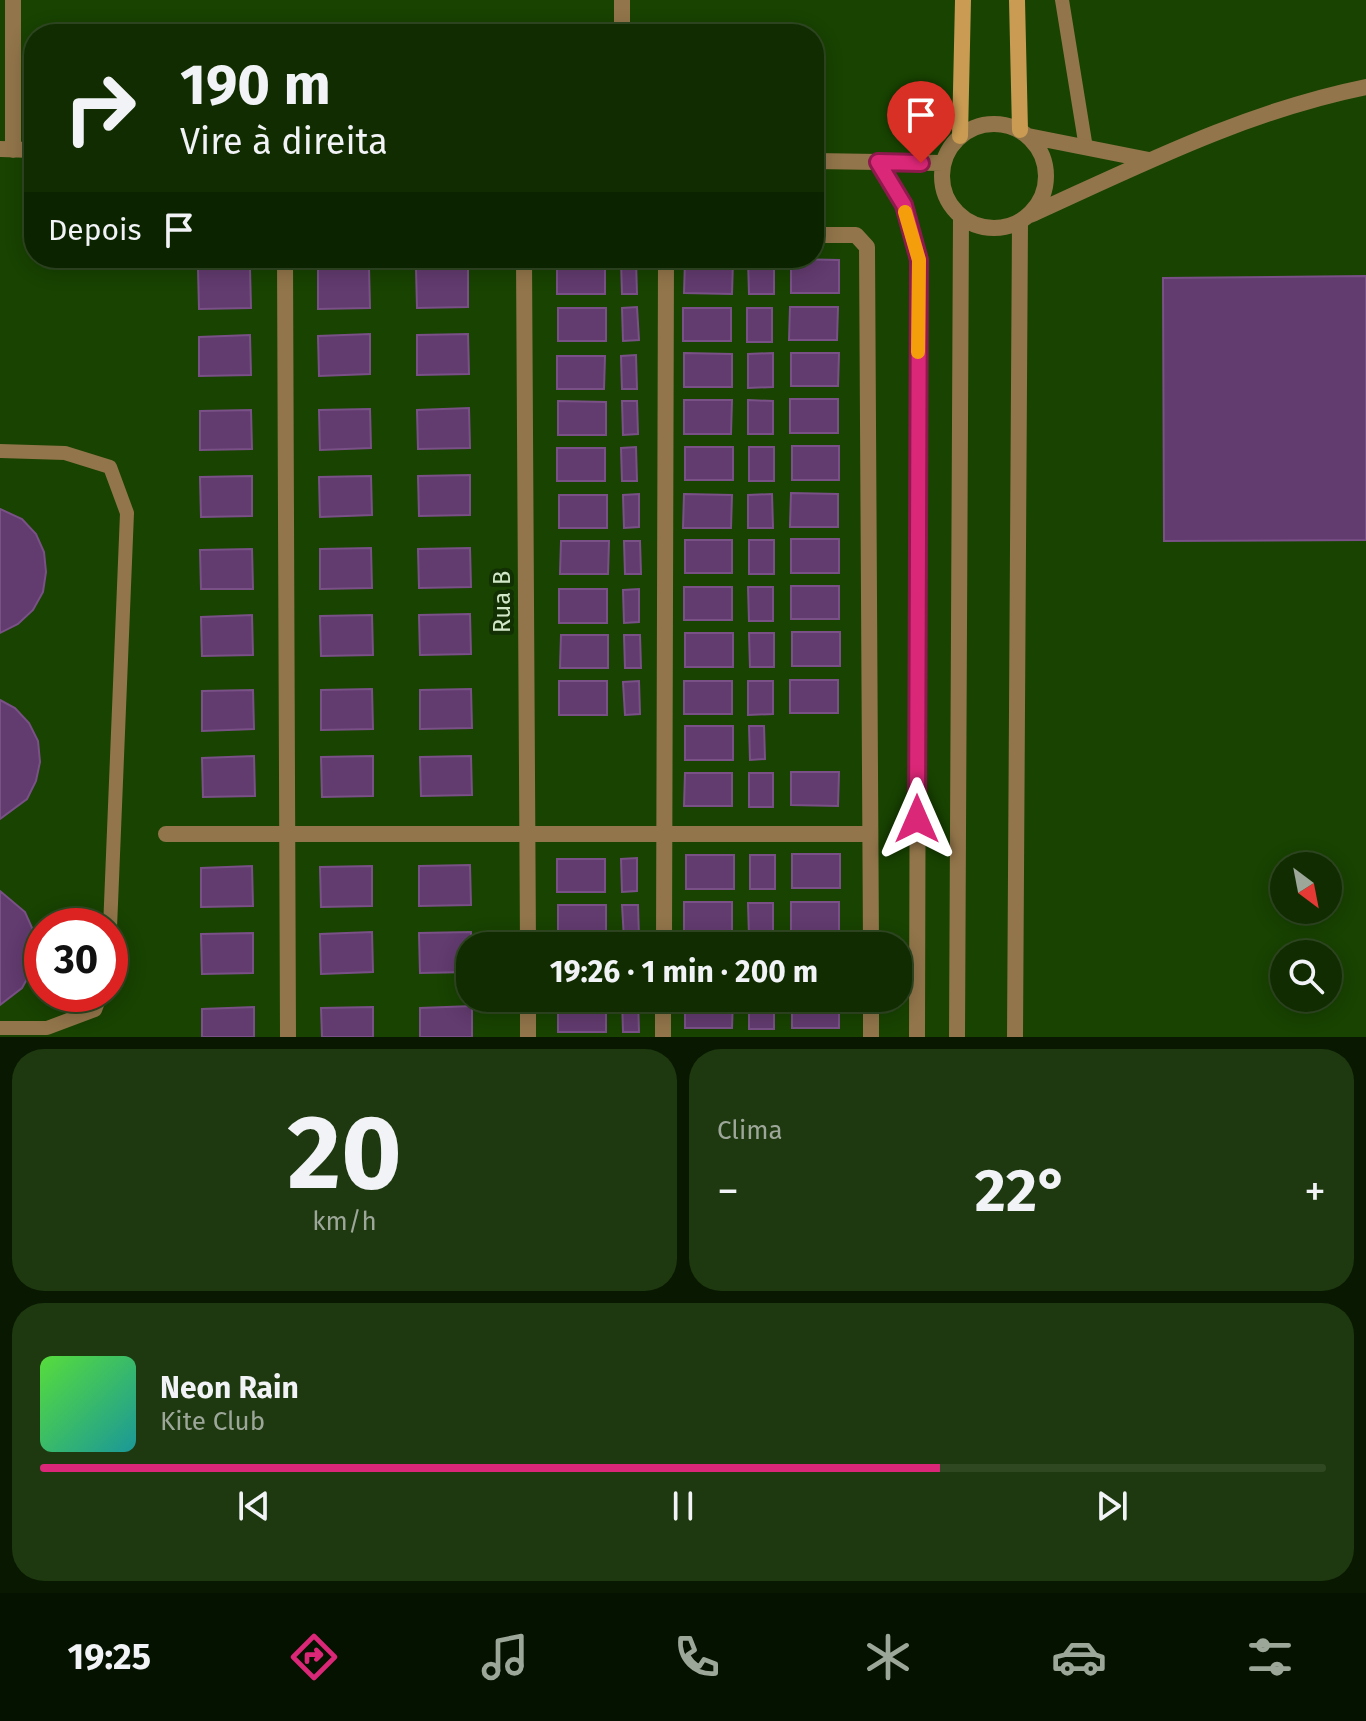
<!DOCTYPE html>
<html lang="pt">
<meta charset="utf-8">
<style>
:root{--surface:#102c00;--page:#1e380f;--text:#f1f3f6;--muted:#9ca799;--line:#304822;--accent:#db2777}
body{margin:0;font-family:"Fira Sans",sans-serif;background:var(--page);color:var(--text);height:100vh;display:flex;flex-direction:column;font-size:30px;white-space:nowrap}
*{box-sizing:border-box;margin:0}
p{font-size:26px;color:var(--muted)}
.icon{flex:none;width:44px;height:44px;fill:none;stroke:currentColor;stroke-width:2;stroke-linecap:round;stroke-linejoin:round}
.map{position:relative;height:1037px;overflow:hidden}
.drawer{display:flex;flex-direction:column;gap:12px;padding:12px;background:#091800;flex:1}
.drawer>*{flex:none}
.banner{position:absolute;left:24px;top:24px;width:800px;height:244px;border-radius:32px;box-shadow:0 4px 20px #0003,0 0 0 2px var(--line);background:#102c00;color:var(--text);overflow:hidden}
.needle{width:52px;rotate:148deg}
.controls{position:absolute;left:1270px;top:852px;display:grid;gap:16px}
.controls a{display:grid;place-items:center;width:72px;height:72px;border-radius:50%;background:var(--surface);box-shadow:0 4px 20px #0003,0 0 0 2px var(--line);font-size:40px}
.speed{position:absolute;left:24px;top:908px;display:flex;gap:16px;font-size:40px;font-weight:700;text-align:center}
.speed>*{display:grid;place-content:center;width:104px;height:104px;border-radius:50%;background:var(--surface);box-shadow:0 4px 20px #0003,0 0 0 2px var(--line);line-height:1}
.speed .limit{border:12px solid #d22;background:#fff;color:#111}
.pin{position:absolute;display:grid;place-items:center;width:68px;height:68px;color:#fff;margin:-82px -34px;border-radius:50% 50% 50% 0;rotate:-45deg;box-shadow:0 0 8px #0007}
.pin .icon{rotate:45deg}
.me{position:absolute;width:88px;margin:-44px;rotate:0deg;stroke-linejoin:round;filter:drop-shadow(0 0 6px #0008)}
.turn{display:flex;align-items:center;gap:28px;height:168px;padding:0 24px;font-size:36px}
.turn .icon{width:104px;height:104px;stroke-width:2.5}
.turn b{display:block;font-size:56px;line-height:68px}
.then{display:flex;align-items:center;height:76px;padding:0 24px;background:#0003;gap:16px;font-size:30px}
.big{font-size:60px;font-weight:700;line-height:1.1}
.drawer .card{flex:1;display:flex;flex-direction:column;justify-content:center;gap:12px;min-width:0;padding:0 28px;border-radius:32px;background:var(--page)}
.drawer .dial{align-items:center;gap:0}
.dial b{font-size:104px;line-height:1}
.song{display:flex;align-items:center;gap:24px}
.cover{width:96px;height:96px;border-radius:12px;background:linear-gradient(135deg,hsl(110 70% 55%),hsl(180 70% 35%))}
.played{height:8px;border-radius:4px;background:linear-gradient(90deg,var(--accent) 70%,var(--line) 70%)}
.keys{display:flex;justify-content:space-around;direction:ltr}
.heat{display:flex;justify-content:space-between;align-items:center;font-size:44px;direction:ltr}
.drawer .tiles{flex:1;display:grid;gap:12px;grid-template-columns:1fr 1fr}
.card:last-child{grid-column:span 2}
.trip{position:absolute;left:456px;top:932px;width:456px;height:80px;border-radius:32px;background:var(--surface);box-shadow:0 4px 20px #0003,0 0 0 2px var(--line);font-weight:700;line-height:80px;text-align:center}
.dock{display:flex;height:128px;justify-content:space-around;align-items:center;background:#061200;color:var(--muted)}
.dock .icon{width:56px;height:56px}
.dock .current{color:var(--accent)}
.dock b{font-size:36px;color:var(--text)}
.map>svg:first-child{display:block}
.built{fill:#184300;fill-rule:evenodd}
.building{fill:#623b6f;stroke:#795187;stroke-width:2}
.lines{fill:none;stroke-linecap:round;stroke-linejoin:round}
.lane{stroke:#92754a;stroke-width:14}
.street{stroke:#92754a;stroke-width:16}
.secondary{stroke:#c99b53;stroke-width:16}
.route-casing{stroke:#8e194d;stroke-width:20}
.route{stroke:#db2777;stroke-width:14}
.slow{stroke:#f59e0b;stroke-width:14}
.labels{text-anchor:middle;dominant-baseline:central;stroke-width:8;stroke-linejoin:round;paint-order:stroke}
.street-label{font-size:24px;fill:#d1e7c8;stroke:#132f04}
</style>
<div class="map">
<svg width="1366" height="1037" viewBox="0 0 1366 1037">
<rect width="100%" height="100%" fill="#153b00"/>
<!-- built -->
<path class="built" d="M0 0H1366V1037H0ZM34 34H814V258H34ZM1284 866H1328V910H1284ZM42 926H110V994H42ZM470 946H898V998H470ZM1284 954H1328V998H1284Z"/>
<!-- building -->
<path class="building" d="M791 259 839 260V293H791Z
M685 260H733L732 294 684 293Z
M748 260H774V294H749Z
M557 261H605V294H557Z
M621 261H636L637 294H622Z
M468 267V307L417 308 416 268Z
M369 268 370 308 318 309V269Z
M198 269H250L251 308 199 309Z
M1366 276V540L1164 541 1163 278Z
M637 307 639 340 623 341 622 308Z
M790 307H838L837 340H789Z
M558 308H606V341H558Z
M683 308H731V341H683Z
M747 308H772V342H747Z
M370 334V374L319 376 318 336Z
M468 334 469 374 417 375V335Z
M250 335 251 375 199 376V337Z
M684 353 732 354V387H684Z
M773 353V387L748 388V354Z
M791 353H839L838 386H791Z
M636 355 637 389H622L621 356Z
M557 356H605L604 389H557Z
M790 399H838V433H790Z
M684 400H732L731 434H684Z
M748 400 773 401V434H748Z
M558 401 606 402V435H558Z
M622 401H637L638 434 623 435Z
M469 408 470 448 418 449 417 410Z
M370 409 371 448 320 450 319 410Z
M251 410 252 449 200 450V411Z
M792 446H839V480H792Z
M636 447 637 481H622L621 448Z
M685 447H733V480H685Z
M749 447H774V481H749Z
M557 448H605V481H557Z
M470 475V515L419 516 418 476Z
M252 476V516L201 517 200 477Z
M371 476 372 515 320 517 319 477Z
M791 493 838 494V527H790Z
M639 494V527L624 528 623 495Z
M684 494 732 495 731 528H683Z
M772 494 773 528H748V495Z
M559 495H607V528H559Z
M0 509 22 519 36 534 44 552 46 572 43 592 33 610 18 624 0 633Z
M791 539H839V573H791Z
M685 540H732V573H685Z
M749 540H774V574H749Z
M561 541H609L608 574H560Z
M624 541H640L641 574H625Z
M371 548 372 588 320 589V549Z
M470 548 471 587 419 588 418 549Z
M252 549 253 589H201L200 550Z
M791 586H839V619H791Z
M684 587H732V620H684Z
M748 587H773V621H749Z
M559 589H607V623H559Z
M639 589V622L624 623 623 590Z
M470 614 471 654 420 655 419 615Z
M252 615 253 655 202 656 201 617Z
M372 615 373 655 321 656 320 616Z
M792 632H840V666H792Z
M685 633H733V667H685Z
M749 633H774V667H750Z
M561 635H608V668H560Z
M624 635H640L641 668H625Z
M790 680H838V713H790Z
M559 681H607V715H559Z
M639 681 640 714 625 715 623 682Z
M684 681H732V714H684Z
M748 681H773V714L748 715Z
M372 689 373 729 321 730V690Z
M471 689 472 728 420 729V690Z
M253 690 254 729 202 731V691Z
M0 700 15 708 29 723 38 741 40 762 36 781 27 799 0 819Z
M685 726H733V760H685Z
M749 726H764L765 759 750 760Z
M254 756 255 796 203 797 202 758Z
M373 756V796L322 797 321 757Z
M471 756 472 795 421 796 420 757Z
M791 772H839L838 806 791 805Z
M685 773H732V806H684Z
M749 773H773V807H749Z
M792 854H840V888H792Z
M686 855H734V889H686Z
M750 855H775V889H750Z
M637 858V891L622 892 621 859Z
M557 859H605V892H557Z
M470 865 471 905 419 906V866Z
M252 866 253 906 201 907V868Z
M372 866V906L321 907 320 867Z
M0 891 25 912 33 930 36 950 32 970 22 988 0 1005Z
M684 902H732V936H684Z
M791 902H839V935H791Z
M748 903H773V936L749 937Z
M558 905H606V938H558Z
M622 905H638L639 938 624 939Z
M372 932 373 972 321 974 320 934Z
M471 932 470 972 420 973 419 933Z
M253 933V973L202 974 201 934Z
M685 998H733L732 1028H685Z
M749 998H774V1029H749Z
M792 998H839V1028H792Z
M558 999H606V1032H558Z
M622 999H638L639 1032H623Z
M472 1006V1037H420V1008Z
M254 1007V1037H202V1009Z
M373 1007V1037H322L321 1008Z"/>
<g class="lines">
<!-- lane -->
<path class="lane" d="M1062 0 1086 148
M0 451 65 453 110 467 127 513 110 928
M0 1028H47L95 1010 101 994"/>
<!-- street -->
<path class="street" d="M622 34V0
M942 176a52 52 0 1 1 104 0a52 52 0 1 1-104 0Z
M1028 136 1149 160
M0 149 34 150
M13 150V0
M814 161 943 163
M878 162 904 205 919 260 917 1037
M1030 215C1140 165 1247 111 1366 87
M814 235H856L867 247 871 946
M285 258 288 1037
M524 258 528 946
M166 834H870
M664 946 666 258
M528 998V1037
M871 998V1037
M663 1037V998
M957 1037 961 217
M1015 1037 1020 222"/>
<!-- secondary -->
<path class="secondary" d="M1017 0 1020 130
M960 136 963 0"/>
</g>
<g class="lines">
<!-- route casing -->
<g class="route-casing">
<path id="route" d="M917 819 919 260 904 205 878 162 921 163"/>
</g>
<!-- route -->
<use href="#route" class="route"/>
<!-- slow -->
<path class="slow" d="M905 212 919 260 918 352"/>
</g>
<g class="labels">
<!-- street labels -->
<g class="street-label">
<text transform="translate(502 602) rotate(-90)">Rua B</text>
</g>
</g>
</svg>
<div class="controls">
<a><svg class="needle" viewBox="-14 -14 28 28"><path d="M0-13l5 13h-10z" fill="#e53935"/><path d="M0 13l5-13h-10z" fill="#9ca799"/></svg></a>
<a><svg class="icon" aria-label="search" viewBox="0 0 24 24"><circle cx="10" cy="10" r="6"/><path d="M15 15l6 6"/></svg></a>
</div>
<div class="speed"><div class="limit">30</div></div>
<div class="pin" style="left:921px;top:163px;background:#d93025"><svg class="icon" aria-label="arrive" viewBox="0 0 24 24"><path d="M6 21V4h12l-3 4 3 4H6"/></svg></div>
<svg class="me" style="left:917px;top:819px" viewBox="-20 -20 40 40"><path d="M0-17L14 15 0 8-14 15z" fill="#db2777" stroke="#fff" stroke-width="4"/></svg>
<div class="trip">19:26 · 1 min · 200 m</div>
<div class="banner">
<div class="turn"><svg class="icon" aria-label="right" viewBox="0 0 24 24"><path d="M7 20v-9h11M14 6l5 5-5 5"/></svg><div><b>190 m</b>Vire à direita</div></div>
<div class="then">Depois<svg class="icon" aria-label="arrive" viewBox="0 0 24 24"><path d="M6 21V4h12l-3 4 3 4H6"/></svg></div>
</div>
</div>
<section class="drawer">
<div class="tiles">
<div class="card dial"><b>20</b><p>km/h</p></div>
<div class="card"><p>Clima</p>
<div class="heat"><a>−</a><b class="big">22°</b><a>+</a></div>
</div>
<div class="card">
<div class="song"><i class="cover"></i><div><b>Neon Rain</b><p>Kite Club</p></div></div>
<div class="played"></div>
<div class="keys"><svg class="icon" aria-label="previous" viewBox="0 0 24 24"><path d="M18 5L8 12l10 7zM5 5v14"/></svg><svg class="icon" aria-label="pause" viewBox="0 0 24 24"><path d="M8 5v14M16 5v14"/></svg><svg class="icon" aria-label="next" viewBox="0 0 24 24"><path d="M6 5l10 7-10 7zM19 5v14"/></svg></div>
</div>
</div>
</section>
<nav class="dock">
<b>19:25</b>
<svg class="icon current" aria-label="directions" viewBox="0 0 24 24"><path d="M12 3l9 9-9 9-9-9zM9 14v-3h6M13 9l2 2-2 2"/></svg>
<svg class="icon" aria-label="music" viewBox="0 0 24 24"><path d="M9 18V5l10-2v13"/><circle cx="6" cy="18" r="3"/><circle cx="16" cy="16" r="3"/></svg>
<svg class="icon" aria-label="phone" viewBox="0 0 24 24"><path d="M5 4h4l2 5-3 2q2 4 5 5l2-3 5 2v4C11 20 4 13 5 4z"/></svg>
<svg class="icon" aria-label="climate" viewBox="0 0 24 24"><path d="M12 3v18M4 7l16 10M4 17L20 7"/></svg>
<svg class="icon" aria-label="car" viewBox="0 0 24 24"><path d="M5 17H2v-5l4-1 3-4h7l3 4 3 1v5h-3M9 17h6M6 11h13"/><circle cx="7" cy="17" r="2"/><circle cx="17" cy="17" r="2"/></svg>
<svg class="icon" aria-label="filters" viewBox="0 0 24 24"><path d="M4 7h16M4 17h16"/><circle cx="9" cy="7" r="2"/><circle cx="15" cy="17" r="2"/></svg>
</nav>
